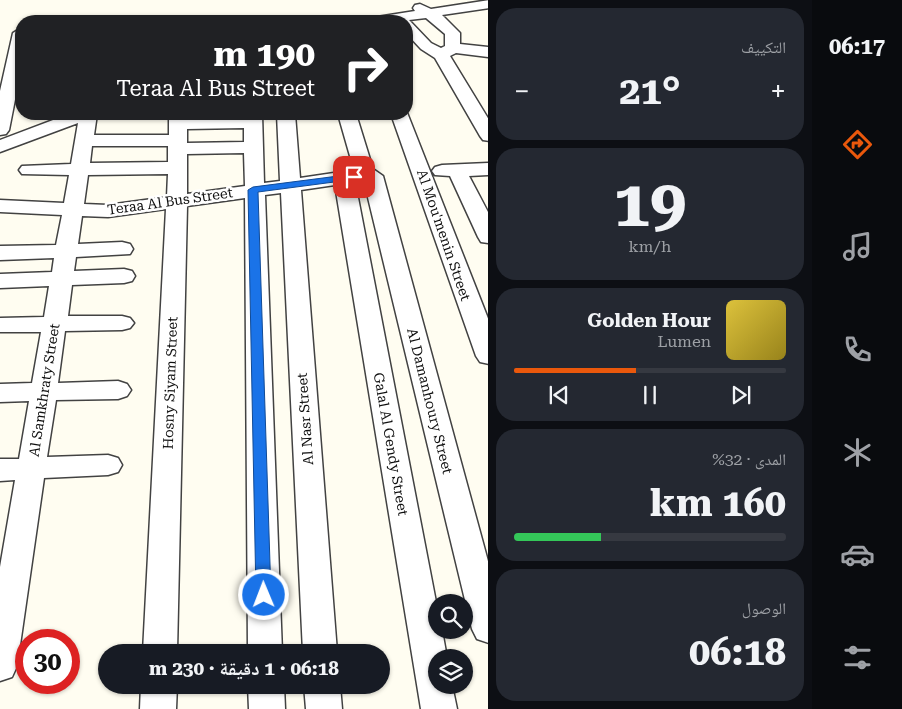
<!DOCTYPE html>
<html lang="ar">
<meta charset="utf-8">
<style>
:root{--surface:#171b24;--page:#242831;--text:#f1f3f6;--muted:#9ea1a6;--line:#363941;--accent:#ea580c}
body{margin:0;font-family:"Roboto Serif","Noto Naskh Arabic",serif;background:var(--page);color:var(--text);direction:rtl;height:100vh;display:flex;flex-direction:column;font-size:19px;white-space:nowrap}
*{box-sizing:border-box;margin:0}
p{font-size:16px;color:var(--muted)}
.icon{flex:none;width:28px;height:28px;fill:none;stroke:currentColor;stroke-width:2;stroke-linecap:round;stroke-linejoin:round}
.map{position:relative;flex:1;overflow:hidden;direction:ltr}
.panel{display:flex;flex-direction:column;gap:8px;padding:8px;background:#0d0f14;width:324px}
.panel>*{flex:none}
.top-card{position:absolute;left:15px;top:15px;width:398px;height:105px;border-radius:20px;box-shadow:0 1px 4px #0004;direction:rtl;background:#202124;color:#fff;overflow:hidden}
.tools{position:absolute;left:428px;top:594px;display:grid;gap:10px}
.tools a{display:grid;place-items:center;width:45px;height:45px;border-radius:50%;background:var(--surface);box-shadow:0 1px 4px #0004;font-size:25px}
.speed{position:absolute;left:15px;top:629px;display:flex;gap:10px;font-size:25px;font-weight:700;text-align:center}
.speed>*{display:grid;place-content:center;width:65px;height:65px;border-radius:50%;background:var(--surface);box-shadow:0 1px 4px #0004;line-height:1}
.speed .limit{border:8px solid #d22;background:#fff;color:#111}
.pin{position:absolute;display:grid;place-items:center;width:42px;height:42px;color:#fff;margin:-21px;border-radius:10px;box-shadow:0 2px 8px #0006}
.me{position:absolute;width:55px;margin:-28px;rotate:359deg;stroke-linejoin:round;filter:drop-shadow(0 0 4px #0008)}
.turn{display:flex;align-items:center;gap:18px;height:105px;padding:0 15px;font-size:22px}
.turn .icon{width:65px;height:65px;stroke-width:2.5}
.turn b{display:block;font-size:35px;line-height:42px}
.big{font-size:38px;font-weight:700;line-height:1.1}
.panel .card{flex:1;display:flex;flex-direction:column;justify-content:center;gap:8px;min-width:0;padding:0 18px;border-radius:20px;background:var(--page)}
.panel .dial{align-items:center;gap:0}
.dial b{font-size:65px;line-height:1}
.song{display:flex;align-items:center;gap:15px}
.cover{width:60px;height:60px;border-radius:8px;background:linear-gradient(135deg,hsl(50 70% 55%),hsl(50 70% 35%))}
.played{height:5px;border-radius:2px;background:linear-gradient(90deg,var(--accent) 45%,var(--line) 45%)}
.keys{display:flex;justify-content:space-around;direction:ltr}
.heat{display:flex;justify-content:space-between;align-items:center;font-size:28px;direction:ltr}
.charge{height:8px;border-radius:4px;background:linear-gradient(90deg,#34c759 32%,var(--line) 0)}
.trip{position:absolute;left:98px;top:644px;width:292px;height:50px;border-radius:25px;background:var(--surface);box-shadow:0 1px 4px #0004;font-weight:700;line-height:50px;text-align:center;direction:rtl}
main{display:flex;flex:1;min-height:0}
.menu{display:flex;flex-direction:column;width:90px;justify-content:space-around;align-items:center;background:#090b0e;color:var(--muted)}
.menu .icon{width:35px;height:35px}
.menu .current{color:var(--accent)}
.menu b{font-size:22px;color:var(--text)}
.map>svg:first-child{display:block}
.lines{fill:none;stroke-linecap:round;stroke-linejoin:round}
.minor-casing{stroke:#424242;stroke-width:3}
.minor{fill:#fff;fill-rule:evenodd}
.route{fill:#1a73e8;stroke:#114b97}
.labels{text-anchor:middle;dominant-baseline:central;stroke-width:5;stroke-linejoin:round;paint-order:stroke}
.street-label{font-size:14px;fill:#0f0f0f;stroke:#fff}
</style>
<main>
<nav class="menu">
<b>06:17</b>
<svg class="icon current" aria-label="directions" viewBox="0 0 24 24"><path d="M12 3l9 9-9 9-9-9zM9 14v-3h6M13 9l2 2-2 2"/></svg>
<svg class="icon" aria-label="music" viewBox="0 0 24 24"><path d="M9 18V5l10-2v13"/><circle cx="6" cy="18" r="3"/><circle cx="16" cy="16" r="3"/></svg>
<svg class="icon" aria-label="phone" viewBox="0 0 24 24"><path d="M5 4h4l2 5-3 2q2 4 5 5l2-3 5 2v4C11 20 4 13 5 4z"/></svg>
<svg class="icon" aria-label="climate" viewBox="0 0 24 24"><path d="M12 3v18M4 7l16 10M4 17L20 7"/></svg>
<svg class="icon" aria-label="car" viewBox="0 0 24 24"><path d="M5 17H2v-5l4-1 3-4h7l3 4 3 1v5h-3M9 17h6M6 11h13"/><circle cx="7" cy="17" r="2"/><circle cx="17" cy="17" r="2"/></svg>
<svg class="icon" aria-label="filters" viewBox="0 0 24 24"><path d="M4 7h16M4 17h16"/><circle cx="9" cy="7" r="2"/><circle cx="15" cy="17" r="2"/></svg>
</nav>
<section class="panel">
<div class="card"><p>التكييف</p>
<div class="heat"><a>−</a><b class="big">21°</b><a>+</a></div>
</div>
<div class="card dial"><b>19</b><p>km/h</p></div>
<div class="card">
<div class="song"><i class="cover"></i><div><b>Golden Hour</b><p>Lumen</p></div></div>
<div class="played"></div>
<div class="keys"><svg class="icon" aria-label="previous" viewBox="0 0 24 24"><path d="M18 5L8 12l10 7zM5 5v14"/></svg><svg class="icon" aria-label="pause" viewBox="0 0 24 24"><path d="M8 5v14M16 5v14"/></svg><svg class="icon" aria-label="next" viewBox="0 0 24 24"><path d="M6 5l10 7-10 7zM19 5v14"/></svg></div>
</div>
<div class="card"><p>المدى · 32%</p><b class="big">160 km</b><div class="charge"></div></div>
<div class="card"><p>الوصول</p><b class="big">06:18</b></div>
</section>
<div class="map">
<svg width="489" height="709" viewBox="0 0 489 709">
<rect width="100%" height="100%" fill="#fffdf1"/>
<g class="lines">
<!-- minor casing -->
<g class="minor-casing">
<path id="minor" d="M489 0V8L442 15 460 33V44L489 47V57L456 53 450 56 489 120V141L483 140 480 136 435 58 421 49 406 33V21H370L377 17 415 11 413 8 415 5 420 4 431 9ZM426 18 445 34V46L441 48 431 43 409 20Z
M21 28V69L9 130 6 134 0 135V91L13 33Z
M406 110 489 321V364L480 362 476 356 391 114H406Z
M69 114H97L94 135H169V114H187V118L244 117V114H262L264 183 280 181 277 114H295L300 178 354 170 338 114H356L373 169 383 176 489 565V643L477 639 472 629 364 181 355 182 436 602V630H442L447 658H436V685H452L457 709H421L335 185 301 190 337 652H303L281 193 265 195 282 652H248L245 198 187 206 177 652H143L166 209 108 217 82 216 78 244 122 242 130 244 133 249 130 254 76 257 74 271 124 269 132 271 135 276 132 281 124 283 72 285 68 316H122L130 318 134 323 130 328 122 330 65 331 58 383 118 381 127 384 131 390 127 396 118 399 56 400 47 457 108 455 118 458 122 465 118 472 108 475 44 478 17 666 12 677 0 681V567L15 480 0 481V459H19L29 401 0 402V384L32 383 41 332H0V318L44 317 49 286 0 288V274L52 272 54 258 0 260V246L56 245 62 215 0 212V200L64 203 69 175 22 174 19 170 22 166 71 164 78 123 0 152V140ZM244 128V142L187 143V129ZM92 146H168V162L90 163ZM244 153 245 186 187 194V154ZM168 174 167 197 108 205 84 204 88 175Z
M489 163V175L469 176 489 214V243L481 242 478 237 450 176 435 175 432 171 435 167 442 165Z
M141 685H177L176 709H140Z
M248 685H284L285 709H249Z
M304 685H340L342 709H306Z"/>
</g>
<!-- minor -->
<use href="#minor" class="minor"/>
</g>
<!-- route -->
<path class="route" d="M354 174 357 175V179L258 192 271 595 269 599 264 601 258 599 256 595 248 190 253 187Z"/>
<g class="labels">
<!-- street labels -->
<g class="street-label">
<text transform="translate(170 201) rotate(-8)">Teraa Al Bus Street</text>
<text transform="translate(444 235) rotate(71)">Al Mou'menin Street</text>
<text transform="translate(170 383) rotate(-88)">Hosny Siyam Street</text>
<text transform="translate(44 390) rotate(-81)">Al Samkhraty Street</text>
<text transform="translate(430 401) rotate(76)">Al Damanhoury Street</text>
<text transform="translate(305 419) rotate(-94)">Al Nasr Street</text>
<text transform="translate(391 444) rotate(80)">Galal Al Gendy Street</text>
</g>
</g>
</svg>
<div class="tools">
<a><svg class="icon" aria-label="search" viewBox="0 0 24 24"><circle cx="10" cy="10" r="6"/><path d="M15 15l6 6"/></svg></a>
<a><svg class="icon" aria-label="layers" viewBox="0 0 24 24"><path d="M12 4l9 5-9 5-9-5zM3 14l9 5 9-5"/></svg></a>
</div>
<div class="speed"><div class="limit">30</div></div>
<div class="pin" style="left:354px;top:177px;background:#d93025"><svg class="icon" aria-label="arrive" viewBox="0 0 24 24"><path d="M6 21V4h12l-3 4 3 4H6"/></svg></div>
<svg class="me" style="left:264px;top:595px" viewBox="-20 -20 40 40"><circle r="17" fill="#1a73e8" stroke="#fff" stroke-width="3"/><path d="M0-11L8 9 0 5-8 9z" fill="#fff"/></svg>
<div class="trip">06:18 · 1 دقيقة · 230 m</div>
<div class="top-card">
<div class="turn"><svg class="icon" aria-label="right" viewBox="0 0 24 24"><path d="M7 20v-9h11M14 6l5 5-5 5"/></svg><div><b>190 m</b>Teraa Al Bus Street</div></div>
</div>
</div>
</main>
